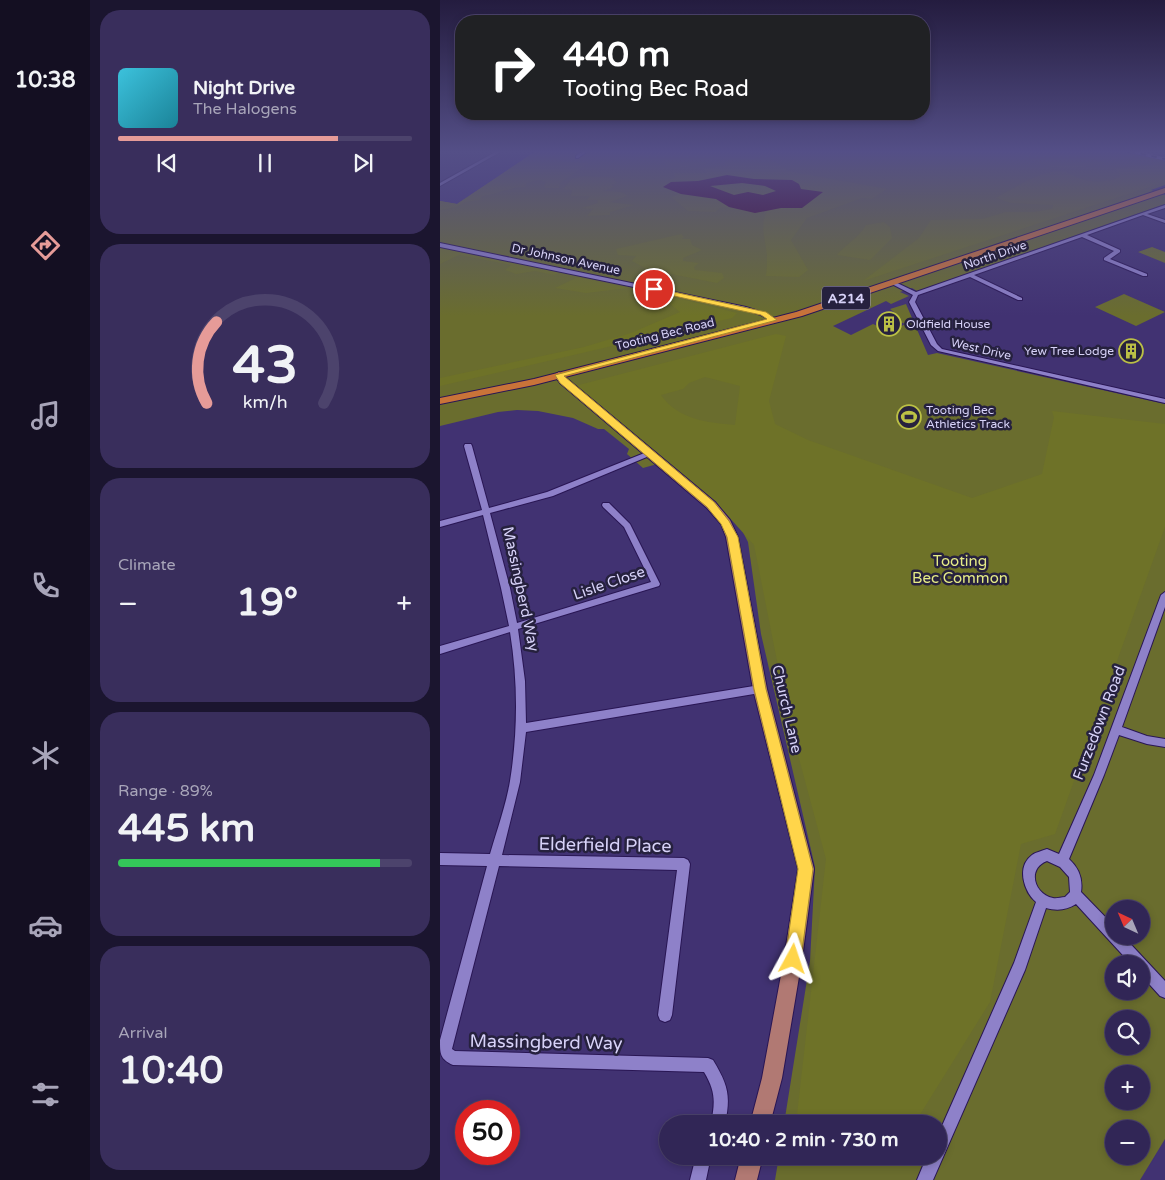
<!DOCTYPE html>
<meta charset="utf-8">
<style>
:root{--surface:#312656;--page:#392e5c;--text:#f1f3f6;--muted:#a8a5b9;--line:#4c436c;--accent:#e69b98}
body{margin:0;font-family:"Varela Round",sans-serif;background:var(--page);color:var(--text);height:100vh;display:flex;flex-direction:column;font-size:19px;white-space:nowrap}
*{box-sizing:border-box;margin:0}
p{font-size:16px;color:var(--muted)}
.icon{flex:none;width:28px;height:28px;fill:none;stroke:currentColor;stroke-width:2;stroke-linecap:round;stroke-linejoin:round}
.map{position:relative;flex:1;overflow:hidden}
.side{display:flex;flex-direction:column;gap:10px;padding:10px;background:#1b152f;width:350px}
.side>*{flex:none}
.top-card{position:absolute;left:15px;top:15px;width:475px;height:105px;border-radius:20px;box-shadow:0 2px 8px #0003,0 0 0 1px var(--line);background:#202124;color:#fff;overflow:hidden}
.needle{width:32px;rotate:316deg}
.tools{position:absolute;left:665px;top:900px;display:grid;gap:10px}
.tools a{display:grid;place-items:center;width:45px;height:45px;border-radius:50%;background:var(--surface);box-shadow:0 2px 8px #0003,0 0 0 1px var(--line);font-size:25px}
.speed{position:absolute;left:15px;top:1100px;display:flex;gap:10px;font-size:25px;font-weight:700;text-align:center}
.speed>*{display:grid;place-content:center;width:65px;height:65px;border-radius:50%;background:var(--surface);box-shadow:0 2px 8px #0003,0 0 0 1px var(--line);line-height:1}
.speed .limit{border:8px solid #d22;background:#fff;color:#111}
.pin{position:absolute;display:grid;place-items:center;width:42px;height:42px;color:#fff;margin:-21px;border:2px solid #fff;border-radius:50%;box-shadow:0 1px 5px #0007}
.me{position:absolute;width:55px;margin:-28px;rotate:5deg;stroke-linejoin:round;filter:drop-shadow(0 0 4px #0008)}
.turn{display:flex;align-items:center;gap:18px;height:105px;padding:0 25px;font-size:22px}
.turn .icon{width:65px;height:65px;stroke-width:2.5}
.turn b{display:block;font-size:35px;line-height:42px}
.big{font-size:38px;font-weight:700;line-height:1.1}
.side .tile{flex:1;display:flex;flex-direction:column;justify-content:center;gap:8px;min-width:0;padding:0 18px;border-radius:20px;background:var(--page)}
.side .dial{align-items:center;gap:0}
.dial svg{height:130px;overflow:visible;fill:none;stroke:var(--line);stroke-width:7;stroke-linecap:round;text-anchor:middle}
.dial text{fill:var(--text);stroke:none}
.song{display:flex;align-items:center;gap:15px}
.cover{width:60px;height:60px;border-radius:8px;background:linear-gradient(135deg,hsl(190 70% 55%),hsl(190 70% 35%))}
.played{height:5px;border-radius:2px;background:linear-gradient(90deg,var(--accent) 75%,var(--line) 75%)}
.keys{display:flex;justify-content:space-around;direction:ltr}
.heat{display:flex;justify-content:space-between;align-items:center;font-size:28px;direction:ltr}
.charge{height:8px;border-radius:4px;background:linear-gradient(90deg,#34c759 89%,var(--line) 0)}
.trip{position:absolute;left:219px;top:1115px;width:288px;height:50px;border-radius:25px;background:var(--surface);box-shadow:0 2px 8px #0003,0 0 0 1px var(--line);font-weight:700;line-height:50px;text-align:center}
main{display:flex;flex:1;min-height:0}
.tabs{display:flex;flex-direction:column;width:90px;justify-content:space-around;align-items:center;background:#140f22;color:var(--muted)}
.tabs .icon{width:35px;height:35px}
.tabs .active{color:var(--accent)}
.tabs b{font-size:22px;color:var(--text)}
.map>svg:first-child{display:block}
.green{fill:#6a6d2e;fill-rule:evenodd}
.forest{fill:#6e7228;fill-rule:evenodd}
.water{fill:#400426;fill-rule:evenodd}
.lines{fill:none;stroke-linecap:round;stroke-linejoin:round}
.minor-casing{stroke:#291654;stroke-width:2}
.major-casing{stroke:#291654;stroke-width:2}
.highway-casing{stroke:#291654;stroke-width:2}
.minor{fill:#8e81c9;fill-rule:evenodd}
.major{fill:#b17973;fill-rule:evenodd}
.highway{fill:#c97339;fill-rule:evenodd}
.rail-casing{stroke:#938abc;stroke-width:3}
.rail{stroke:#26213e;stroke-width:2;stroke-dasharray:5.5;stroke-linecap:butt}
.route{fill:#ffd54a;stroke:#a68a30}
.labels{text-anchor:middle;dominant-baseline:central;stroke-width:5;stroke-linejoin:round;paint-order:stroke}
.far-street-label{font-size:12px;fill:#d7d2f8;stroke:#26213e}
.far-poi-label{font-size:12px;fill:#d7d2f8;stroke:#26213e;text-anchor:start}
.shield{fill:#26213e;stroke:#a29dc0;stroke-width:1}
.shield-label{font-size:14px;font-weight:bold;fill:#d7d2f8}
.park-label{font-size:15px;fill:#e6ec87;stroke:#26213e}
.street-label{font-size:15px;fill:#d7d2f8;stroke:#26213e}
.near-street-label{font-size:18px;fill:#d7d2f8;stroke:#26213e}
</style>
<main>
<nav class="tabs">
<b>10:38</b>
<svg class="icon active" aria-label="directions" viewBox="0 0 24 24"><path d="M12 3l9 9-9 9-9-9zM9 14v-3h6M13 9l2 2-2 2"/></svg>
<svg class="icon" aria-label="music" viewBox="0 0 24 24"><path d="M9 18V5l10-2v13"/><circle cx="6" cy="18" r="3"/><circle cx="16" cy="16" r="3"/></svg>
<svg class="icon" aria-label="phone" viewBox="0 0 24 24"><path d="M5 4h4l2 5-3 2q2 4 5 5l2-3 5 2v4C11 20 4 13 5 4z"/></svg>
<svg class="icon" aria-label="climate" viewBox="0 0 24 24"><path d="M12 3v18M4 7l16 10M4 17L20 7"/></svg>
<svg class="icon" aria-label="car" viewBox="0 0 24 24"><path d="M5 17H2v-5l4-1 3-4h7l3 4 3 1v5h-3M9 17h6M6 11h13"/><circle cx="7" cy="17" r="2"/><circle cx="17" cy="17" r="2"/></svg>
<svg class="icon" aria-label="filters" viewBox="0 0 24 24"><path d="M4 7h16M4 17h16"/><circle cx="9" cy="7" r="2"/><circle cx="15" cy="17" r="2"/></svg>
</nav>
<section class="side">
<div class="tile">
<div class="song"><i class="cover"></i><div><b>Night Drive</b><p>The Halogens</p></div></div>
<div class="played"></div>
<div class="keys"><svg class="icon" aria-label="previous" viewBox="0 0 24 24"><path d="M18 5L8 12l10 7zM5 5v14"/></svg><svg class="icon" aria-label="pause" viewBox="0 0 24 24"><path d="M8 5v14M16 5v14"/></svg><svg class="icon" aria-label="next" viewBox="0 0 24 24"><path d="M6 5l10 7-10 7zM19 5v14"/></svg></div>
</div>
<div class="tile dial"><svg viewBox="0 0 100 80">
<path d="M14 69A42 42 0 1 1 86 69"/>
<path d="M14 69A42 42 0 0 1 20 19" stroke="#e69b98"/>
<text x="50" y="56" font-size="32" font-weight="700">43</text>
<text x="50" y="72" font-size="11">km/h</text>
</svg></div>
<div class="tile"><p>Climate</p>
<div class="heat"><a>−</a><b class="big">19°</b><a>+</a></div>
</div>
<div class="tile"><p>Range · 89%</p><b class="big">445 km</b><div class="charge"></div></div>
<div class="tile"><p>Arrival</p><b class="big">10:40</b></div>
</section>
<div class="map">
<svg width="725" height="1180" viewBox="0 0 725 1180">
<rect width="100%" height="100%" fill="#413272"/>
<!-- green -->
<path class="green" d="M96 151H679L725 161V185L711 190 725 195V204L477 291 472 288 460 292 469 296 451 304 446 301 393 326 411 335 433 324 451 332 465 324 447 316 455 313 450 309 466 304 488 355 497 353 725 404V1139L700 1180H335L339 1156H498V1124H344L370 961 375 867 321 634 308 542 288 503 235 459 203 468 187 454 189 449 164 429H158L133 418 98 411 77 410 58 412 0 426V201L17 204ZM674 909H701V936H674ZM674 964H701V991H674ZM674 1019H701V1046H674ZM674 1074H701V1101H674ZM674 1129H701V1156H674Z
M712 247 725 252V263L698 252Z
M684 294 725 312 696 326 655 307Z"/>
<!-- forest -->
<path class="forest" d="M96 151H130L120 154 125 156 115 158 125 162 149 163 120 183 119 188H106L104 186 106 182 99 180 87 183 85 187C73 186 56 195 42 196L40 200 25 202 17 207 0 210V201L17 204Z
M198 151C218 151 260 145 275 158L266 164 240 168V166H228L223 160H198L195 154Z
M320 151H335L331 159 348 171 447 189 432 199 422 198 367 218 351 240 368 270 359 277 326 276C327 269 327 262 327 256 326 240 319 227 327 211L359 189 354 182 228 180 235 178 234 173H268L263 168 289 166 284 163 291 158 314 159Z
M563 151H616L665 162C656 167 621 170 611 167 595 162 580 155 563 151Z
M689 153 725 161V182L423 281 479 238 491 220 542 219 566 212H594L612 209 613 205 571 203 556 198C574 188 595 174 616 171 625 170 631 175 638 178 652 183 667 183 680 177L679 172 674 168 716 165 710 162 683 159Z
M144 176 176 178 174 180 177 183 171 185 174 187 163 191 181 192 188 196 169 202 194 205 170 212V215L147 216 153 209 142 208 158 203 157 200H147L150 196H131L132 190 123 189 132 179Z
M302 183 325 186 336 191 323 195 308 192 293 195 269 187Z
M241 194 276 199 289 207 280 208 275 212 248 211 231 197Z
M444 222 450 227 452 238 430 260 397 255C406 244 419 238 426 225Z
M241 234 244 237 242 239H250L252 245 262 250 243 258V261L259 263 254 267 255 270 282 273 284 278 277 283 231 274 214 289 196 285 209 274 205 268 192 261 196 256 178 255 176 249Z
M0 248 122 272 114 275 95 271 76 274 65 270 71 265 19 255 0 264Z
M138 277 189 288 146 293 115 288Z
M234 297 297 313 292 318 0 386V378L144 347 191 333 240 312 229 303Z
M336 334 346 336 329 401 335 424 368 440 532 498 602 474 614 417 612 411 725 424V527L615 834 581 844 550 1002 476 1121 469 1124H356L386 859 349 721 314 545 279 506 135 386ZM265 377 300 386 295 425C268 423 237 419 221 395L243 389 249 383Z"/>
<!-- water -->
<path class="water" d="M287 175 314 179 352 180 359 184 361 189 383 192 362 208H341L315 213 289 207 276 199 241 194 223 187 231 182 258 181ZM302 183 325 186 336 191 323 195 308 192 294 195 270 186Z"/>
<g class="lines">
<!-- minor casing -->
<g class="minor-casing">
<path id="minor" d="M57 151H62L0 186V183Z
M143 151H148L138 158H136V156Z
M725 205V208L707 214 725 220V223L703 215 647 235 680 250V252L670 259 707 274V276H703L664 260V258L674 251 642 237 534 275 582 298V300H578L530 277 478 295 475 302 497 344 502 349 725 399V403L498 351 491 345 469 302 473 295 450 283 455 282 476 292Z
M0 243 306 307 325 313 337 320 332 321 321 315 305 310 0 247Z
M25 444H31L32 446 49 508 107 492 207 452H213L214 454 113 496 50 513 70 588 77 623 211 582 184 527 163 507 162 505 163 503H169L190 524 220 584 219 586 78 629 85 681 86 723 320 685 323 686 325 689 323 692 320 693 86 732 80 782 62 855 244 858 248 860 250 864 232 1015 230 1020 225 1022 220 1020 218 1015 237 870 59 866 12 1049 15 1051 268 1058 273 1060C288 1085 291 1095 285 1124H271C275 1102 276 1092 264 1072L13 1065C0 1059 0 1054 0 1040L47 866 0 865V853L50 854C57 830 66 805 70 781 78 731 78 682 70 632L0 654V646L69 626 61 588 43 515 0 527V521L42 510 24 446Z
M725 592V607L682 727 707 736 725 739V747L707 744 679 735 664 775 629 859C639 868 643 879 641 892L674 926V936H683L725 981V998L720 996 701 975V964H691L636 904C627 910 617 911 606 908L585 970 493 1180H477L487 1156H498V1135L574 963 596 902C584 892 576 867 592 855 596 852 602 851 607 849L619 854 654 775 721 595ZM607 861 620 867 629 877 630 892 625 897C621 897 616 899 613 898 595 895 586 869 607 861Z
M256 1156H271L266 1180H250Z"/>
</g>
<!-- major casing -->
<g class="major-casing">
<path id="major" d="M119 372 275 502 290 520 298 537 327 689 374 869 362 959 342 1078 330 1124H310L322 1078 344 959 358 869 313 689 286 537 281 524 267 508 120 383 114 375Z
M301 1156H323L317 1180H295Z"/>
</g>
<!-- highway casing -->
<g class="highway-casing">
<path id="highway" d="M725 188V193L362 316 94 385 0 404V398L94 379 356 312Z"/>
</g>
<!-- minor -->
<use href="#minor" class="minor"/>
<!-- major -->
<use href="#major" class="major"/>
<!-- highway -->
<use href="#highway" class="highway"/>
<!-- rail casing -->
<g class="rail-casing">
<path id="rail" d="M690 151 725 159"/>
</g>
<!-- rail -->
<use href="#rail" class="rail"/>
</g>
<!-- sky -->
<linearGradient id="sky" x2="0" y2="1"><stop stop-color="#241c3f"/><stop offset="0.48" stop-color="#544f87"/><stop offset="1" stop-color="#544f87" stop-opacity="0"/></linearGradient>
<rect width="725" height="316" fill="url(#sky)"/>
<!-- route -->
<path class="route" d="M211 287 326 312 337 320 124 376 274 502 289 521 298 537 326 689 373 869 361 959 359 965 353 968 347 965 345 959 358 869 314 689 287 537 281 524 267 507 120 383 115 375 327 319 321 315 211 291Z"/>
<!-- icons -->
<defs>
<g id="building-ring" transform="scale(1.25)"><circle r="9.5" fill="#26213e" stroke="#bbc045" stroke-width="1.5"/><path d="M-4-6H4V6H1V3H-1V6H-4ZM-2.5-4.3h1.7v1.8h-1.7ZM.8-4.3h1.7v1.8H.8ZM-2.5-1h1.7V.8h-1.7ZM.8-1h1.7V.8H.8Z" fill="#bbc045"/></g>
<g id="stadium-ring" transform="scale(1.25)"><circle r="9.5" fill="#26213e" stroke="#bbc045" stroke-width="1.5"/><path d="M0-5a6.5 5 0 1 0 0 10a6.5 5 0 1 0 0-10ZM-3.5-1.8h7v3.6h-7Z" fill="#bbc045"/></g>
</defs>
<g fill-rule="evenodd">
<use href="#building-ring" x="449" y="324"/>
<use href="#building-ring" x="691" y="351"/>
<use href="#stadium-ring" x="469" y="417"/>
</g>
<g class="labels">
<!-- far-street labels -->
<g class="far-street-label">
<text transform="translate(555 255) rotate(-19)">North Drive</text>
<text transform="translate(126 259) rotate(12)">Dr Johnson Avenue</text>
<text transform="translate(225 334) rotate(-14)">Tooting Bec Road</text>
<text transform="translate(541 349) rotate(13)">West Drive</text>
</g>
<!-- far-poi labels -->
<g class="far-poi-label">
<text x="466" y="324">Oldfield House</text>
<text x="674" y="351" text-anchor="end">Yew Tree Lodge</text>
<text x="486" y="410">Tooting Bec<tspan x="486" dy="14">Athletics Track</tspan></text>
</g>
<!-- shield labels -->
<rect class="shield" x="382" y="286.5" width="48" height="23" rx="4"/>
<g class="shield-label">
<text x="406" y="298">A214</text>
</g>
<!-- park labels -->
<g class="park-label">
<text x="520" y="561">Tooting<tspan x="520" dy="17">Bec Common</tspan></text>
</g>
<!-- street labels -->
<g class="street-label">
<text transform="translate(169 583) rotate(-19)">Lisle Close</text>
<text transform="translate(81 589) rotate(78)">Massingberd Way</text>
<text transform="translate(347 709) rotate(77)">Church Lane</text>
<text transform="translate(659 723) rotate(-69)">Furzedown Road</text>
</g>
<!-- near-street labels -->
<g class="near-street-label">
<text transform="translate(165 845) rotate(1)">Elderfield Place</text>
<text transform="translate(106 1042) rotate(1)">Massingberd Way</text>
</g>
</g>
</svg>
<div class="tools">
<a><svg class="needle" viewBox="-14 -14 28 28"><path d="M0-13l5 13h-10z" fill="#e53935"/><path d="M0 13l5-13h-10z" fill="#a8a5b9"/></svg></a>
<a><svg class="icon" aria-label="sound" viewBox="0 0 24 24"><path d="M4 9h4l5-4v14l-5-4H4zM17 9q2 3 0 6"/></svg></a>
<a><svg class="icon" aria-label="search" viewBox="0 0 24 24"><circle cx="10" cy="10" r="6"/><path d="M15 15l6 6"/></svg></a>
<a>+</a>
<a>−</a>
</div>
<div class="speed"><div class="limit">50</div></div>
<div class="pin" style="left:214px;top:289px;background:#d93025"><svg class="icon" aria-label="arrive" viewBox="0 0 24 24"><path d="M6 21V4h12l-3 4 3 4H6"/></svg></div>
<svg class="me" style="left:353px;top:959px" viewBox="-20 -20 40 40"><path d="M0-17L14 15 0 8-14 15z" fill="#ffd54a" stroke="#fff" stroke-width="4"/></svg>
<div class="trip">10:40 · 2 min · 730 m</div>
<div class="top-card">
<div class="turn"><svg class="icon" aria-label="right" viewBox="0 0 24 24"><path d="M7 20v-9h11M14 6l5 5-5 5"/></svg><div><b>440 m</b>Tooting Bec Road</div></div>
</div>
</div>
</main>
